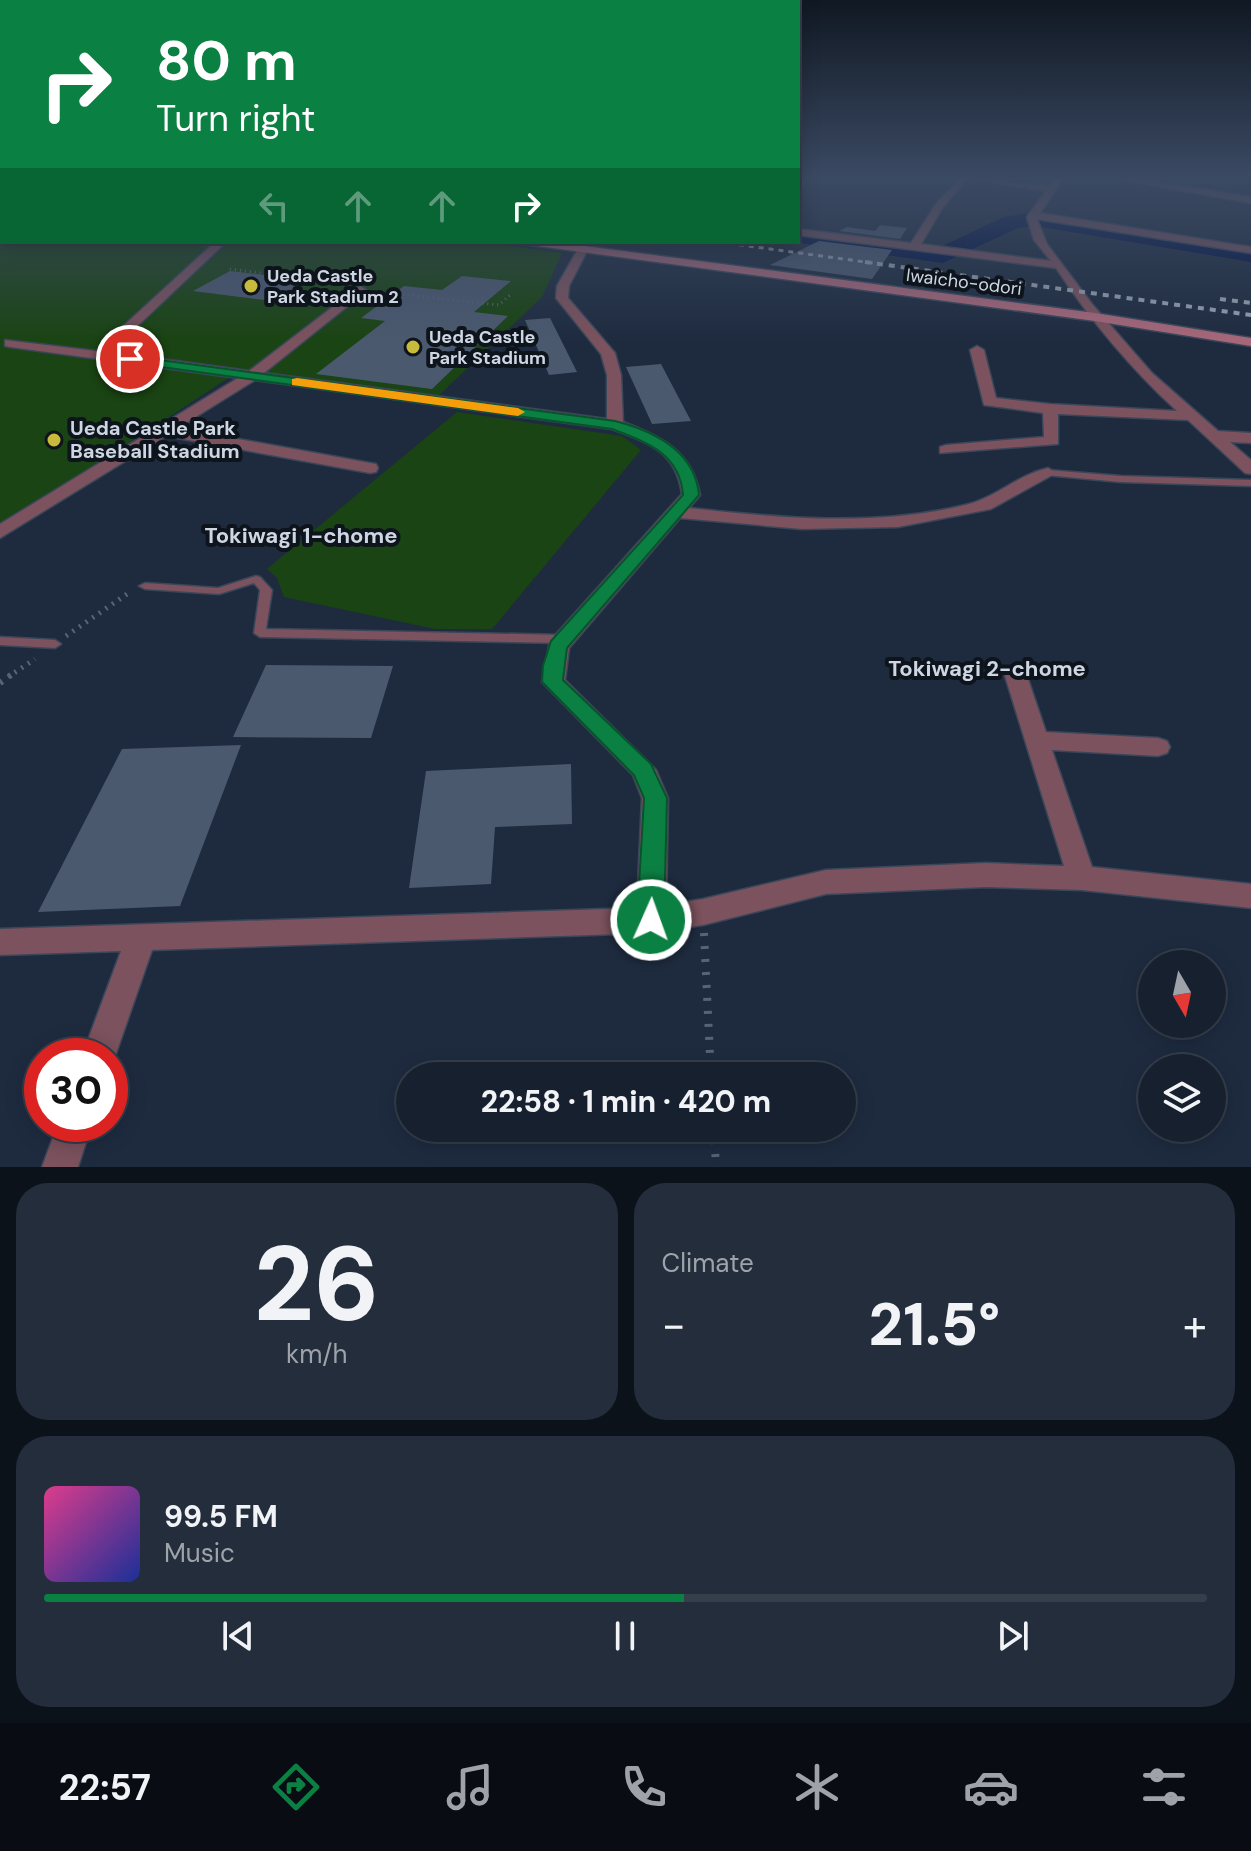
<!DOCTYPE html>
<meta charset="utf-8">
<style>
:root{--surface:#16202f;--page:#232d3b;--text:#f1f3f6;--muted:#9ea3aa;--line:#353e4b;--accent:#0b8043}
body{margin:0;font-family:"DM Sans",sans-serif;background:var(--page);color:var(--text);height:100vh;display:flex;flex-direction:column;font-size:30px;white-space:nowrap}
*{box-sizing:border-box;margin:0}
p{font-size:26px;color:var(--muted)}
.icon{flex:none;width:44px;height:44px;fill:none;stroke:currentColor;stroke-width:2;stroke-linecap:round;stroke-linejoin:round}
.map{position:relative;height:1167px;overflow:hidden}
.details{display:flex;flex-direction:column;gap:16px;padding:16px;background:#0c121a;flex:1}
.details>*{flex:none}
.top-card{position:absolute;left:0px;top:0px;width:800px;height:244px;box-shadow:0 4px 20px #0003,0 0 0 2px var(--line);background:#0b8043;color:#fff;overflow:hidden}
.needle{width:52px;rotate:171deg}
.fabs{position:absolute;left:1138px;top:950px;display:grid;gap:16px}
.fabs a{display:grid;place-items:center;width:88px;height:88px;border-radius:50%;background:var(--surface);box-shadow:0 4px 20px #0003,0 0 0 2px var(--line);font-size:40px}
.speed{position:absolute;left:24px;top:1038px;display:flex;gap:16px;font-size:40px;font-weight:700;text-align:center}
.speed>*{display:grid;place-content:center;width:104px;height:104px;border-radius:50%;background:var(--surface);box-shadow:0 4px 20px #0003,0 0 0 2px var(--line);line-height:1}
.speed .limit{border:12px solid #d22;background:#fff;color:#111}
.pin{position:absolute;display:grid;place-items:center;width:68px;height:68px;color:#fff;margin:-34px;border:4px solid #fff;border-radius:50%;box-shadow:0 2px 8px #0007}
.me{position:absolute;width:88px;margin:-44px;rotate:2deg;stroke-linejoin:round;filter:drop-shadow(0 0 6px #0008)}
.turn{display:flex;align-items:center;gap:28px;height:168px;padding:0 24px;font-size:36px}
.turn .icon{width:104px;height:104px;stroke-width:2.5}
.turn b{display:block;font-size:56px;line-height:68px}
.lanes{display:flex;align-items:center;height:76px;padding:0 24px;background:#0003;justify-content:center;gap:40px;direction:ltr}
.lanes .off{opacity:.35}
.big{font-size:60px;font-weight:800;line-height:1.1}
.details .card{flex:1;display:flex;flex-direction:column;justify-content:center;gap:12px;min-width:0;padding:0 28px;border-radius:32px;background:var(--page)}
.details .dial{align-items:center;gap:0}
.dial b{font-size:104px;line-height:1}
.song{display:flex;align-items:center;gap:24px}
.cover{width:96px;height:96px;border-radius:12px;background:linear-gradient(135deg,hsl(330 70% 55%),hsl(230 70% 35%))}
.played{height:8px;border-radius:4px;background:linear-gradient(90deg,var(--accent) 55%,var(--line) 55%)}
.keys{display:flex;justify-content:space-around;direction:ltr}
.heat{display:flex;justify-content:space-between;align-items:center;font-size:44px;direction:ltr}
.details .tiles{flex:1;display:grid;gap:16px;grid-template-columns:1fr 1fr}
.card:last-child{grid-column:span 2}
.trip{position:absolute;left:396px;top:1062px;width:460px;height:80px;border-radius:40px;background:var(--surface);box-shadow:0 4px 20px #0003,0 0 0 2px var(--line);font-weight:800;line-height:80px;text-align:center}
.tab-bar{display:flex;height:128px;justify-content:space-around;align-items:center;background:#090d13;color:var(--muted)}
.tab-bar .icon{width:56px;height:56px}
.tab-bar .active{color:var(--accent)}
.tab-bar b{font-size:36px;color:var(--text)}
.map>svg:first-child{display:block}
.green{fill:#1a4413}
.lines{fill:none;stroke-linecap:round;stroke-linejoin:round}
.river{fill:#001246;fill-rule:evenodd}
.building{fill:#4b596f}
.lane-casing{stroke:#3a4659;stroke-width:3}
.street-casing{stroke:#3a4659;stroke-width:3}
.secondary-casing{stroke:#3a4659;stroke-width:3}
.path-far3{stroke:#586375;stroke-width:3;stroke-dasharray:1 4;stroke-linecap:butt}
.path-far2{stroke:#586375;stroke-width:5;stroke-dasharray:2 6;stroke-linecap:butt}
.path-far1{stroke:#586375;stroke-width:6;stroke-dasharray:3 8;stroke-linecap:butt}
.path{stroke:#586375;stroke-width:8;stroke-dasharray:3 10;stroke-linecap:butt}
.lane{fill:#7b525d;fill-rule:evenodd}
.street{fill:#7b525d;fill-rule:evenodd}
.secondary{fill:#a76779;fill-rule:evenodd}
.rail-far1{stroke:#98a2b1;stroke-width:3;stroke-dasharray:5 5;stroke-linecap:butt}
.rail{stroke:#98a2b1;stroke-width:4;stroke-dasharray:6 6;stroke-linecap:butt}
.route{fill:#0b8043;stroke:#07532c;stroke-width:2}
.slow{fill:#f59e0b}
.poi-dot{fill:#c8bb3b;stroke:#0e141c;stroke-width:3}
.labels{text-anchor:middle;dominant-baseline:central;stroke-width:8;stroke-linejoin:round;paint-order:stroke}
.far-poi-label{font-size:18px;font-weight:bold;fill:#ced6e3;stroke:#0e141c;text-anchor:start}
.far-street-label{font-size:18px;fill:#ced6e3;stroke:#0e141c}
.poi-label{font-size:20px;font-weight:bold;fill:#ced6e3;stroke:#0e141c;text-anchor:start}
.neighbourhood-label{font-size:22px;font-weight:bold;fill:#ced6e3;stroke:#0e141c}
</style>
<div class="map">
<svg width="1251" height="1167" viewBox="0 0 1251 1167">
<rect width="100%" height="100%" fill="#1e2b3f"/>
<!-- green -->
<path class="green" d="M0 203 2 242H482L562 253 542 297 435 399 239 371 0 528Z
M457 412 622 436 641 450 492 629H435L284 597 277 578 267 569Z"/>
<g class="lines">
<!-- river -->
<path class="river" d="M1035 212 1251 246V262L1035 226 1018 228 943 263 793 242H798V229L940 247 1004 217Z"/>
</g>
<!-- building -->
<path class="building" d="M880 225 907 228 900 239 839 231 847 227 875 231Z
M819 241 892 250 872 279 770 265Z
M230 271 307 280 273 301 193 291Z
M462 276 511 281 474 312 508 316 432 389 316 374 385 321 361 318 404 286 442 290Z
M550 318 577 372 549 375 525 320Z
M661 364 691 421 652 424 626 367Z
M266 665 393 666 371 738 233 737Z
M241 745 180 906 38 912 122 749Z
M571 764 572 824 495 827 491 884 409 888 426 771Z"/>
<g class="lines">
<!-- lane casing -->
<g class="lane-casing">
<path id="lane" d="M806 179H811L798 188V185Z
M1048 470 1121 476 1251 480V486L1121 482 1045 475V471Z
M256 576 260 577 272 590 266 629 565 635 571 639 565 643 260 637 254 633 260 590 254 583 219 594 145 589 139 586 145 583 218 588Z
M0 637 55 640 61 644 55 648 0 645Z"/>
</g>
<!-- street casing -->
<g class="street-casing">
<path id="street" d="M959 179H967L943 207 921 244 1051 261 1034 240 1027 217 1046 191 969 179 1049 186 1055 179H1063L1040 213 1251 247V253L1037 219 1047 244 1092 304 1152 373 1218 431 1251 433V443L1230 442 1251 460V474L1245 473 1188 420 1058 414V444L940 453V447L946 445 1044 437 1043 413 984 405 970 350 977 346 984 350 996 398 1050 404 1177 411C1130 368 1091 321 1056 268L798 235V229L911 243 936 204Z
M1117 179H1135L1251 197V203Z
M215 242H226L110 352 249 371 360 286 366 290 364 293 264 373 607 419V375L601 354 556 298 557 286 578 249 583 246 588 249 569 286 568 298 615 353 621 375 623 422C662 437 692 451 700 495L689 508C780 518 875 527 965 505 996 498 1017 475 1048 468L1056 473 991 509 898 527 802 529 680 518 569 648 565 680 656 770 668 798 666 905 703 899 826 870 986 863 1064 866 1005 676 1008 671H1024L1027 676 1046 732 1158 738 1167 741 1170 747 1167 753 1158 756 1052 750 1092 867 1251 884V908L1082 890 986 887 826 894 703 925 651 933 152 950 111 1068 110 1056H82L121 951 0 955V929L637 908 642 798 633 775 542 682 550 641 682 494C676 451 649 443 612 429L255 380 178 428 370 463 376 464 378 468 376 472 370 473 166 436 0 538V524L238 378 10 347 5 346V340L96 351Z
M58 1124H92L78 1167H42Z"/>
</g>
<!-- secondary casing -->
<g class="secondary-casing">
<path id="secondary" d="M0 195 2 196V202L0 201Z
M525 242H554L1095 313 1251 338V346L1095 321 530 245Z"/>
</g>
<!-- path-far3 -->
<path class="path-far3" d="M230 269 345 284
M373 291 499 305 511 294"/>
<!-- path-far2 -->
<path class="path-far2" d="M66 636 130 592
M8 677 35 659"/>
<!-- path-far1 -->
<path class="path-far1" d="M0 683 11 675"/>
<!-- path -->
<path class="path" d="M704 933 711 1076
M714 1128 716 1167"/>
<!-- lane -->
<use href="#lane" class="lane"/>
<!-- street -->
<use href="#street" class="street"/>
<!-- secondary -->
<use href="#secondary" class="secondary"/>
<!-- rail-far1 -->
<path class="rail-far1" d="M719 242 880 264"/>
<!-- rail -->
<path class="rail" d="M865 262 1251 315
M1220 299 1251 303"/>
</g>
<!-- sky -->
<linearGradient id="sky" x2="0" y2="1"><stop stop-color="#101823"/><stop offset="0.52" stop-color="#3b4a63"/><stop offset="1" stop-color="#3b4a63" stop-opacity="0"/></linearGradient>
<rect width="1251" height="342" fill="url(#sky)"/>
<!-- route -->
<path class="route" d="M130 356 615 421C654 431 695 451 699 495L567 648 563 680 651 764 667 798 664 920 660 928 651 931 641 928 637 920 644 798 634 775 542 682 543 666 551 641 683 495C680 453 646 442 612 429L125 362V357Z"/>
<!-- slow -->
<path class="slow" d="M297 378 518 408 525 412 518 416 292 385V379Z"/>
<!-- markers -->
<g class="poi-dot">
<circle cx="251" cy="286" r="8"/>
<circle cx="413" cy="347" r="8"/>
<circle cx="54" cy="440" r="8"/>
</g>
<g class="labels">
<!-- far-poi labels -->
<g class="far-poi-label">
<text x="267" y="276">Ueda Castle<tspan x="267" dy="21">Park Stadium 2</tspan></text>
<text x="429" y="337">Ueda Castle<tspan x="429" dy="21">Park Stadium</tspan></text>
</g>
<!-- far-street labels -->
<g class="far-street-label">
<text transform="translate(964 282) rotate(7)">Iwaicho-odori</text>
</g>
<!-- poi labels -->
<g class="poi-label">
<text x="70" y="428">Ueda Castle Park<tspan x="70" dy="23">Baseball Stadium</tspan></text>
</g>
<!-- neighbourhood labels -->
<g class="neighbourhood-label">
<text x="301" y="535">Tokiwagi 1-chome</text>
<text x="987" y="668">Tokiwagi 2-chome</text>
</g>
</g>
</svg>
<div class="fabs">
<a><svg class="needle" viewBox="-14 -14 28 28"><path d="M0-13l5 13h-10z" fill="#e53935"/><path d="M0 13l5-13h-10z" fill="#9ea3aa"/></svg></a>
<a><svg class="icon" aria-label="layers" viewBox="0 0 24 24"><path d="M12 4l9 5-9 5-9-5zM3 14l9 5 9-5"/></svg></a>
</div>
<div class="speed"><div class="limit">30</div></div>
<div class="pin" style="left:130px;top:359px;background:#d93025"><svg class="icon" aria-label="arrive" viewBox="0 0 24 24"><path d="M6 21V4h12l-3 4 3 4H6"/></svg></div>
<svg class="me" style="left:651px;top:920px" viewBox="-20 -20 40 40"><circle r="17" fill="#0b8043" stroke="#fff" stroke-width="3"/><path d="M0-11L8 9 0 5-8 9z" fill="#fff"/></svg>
<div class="trip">22:58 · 1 min · 420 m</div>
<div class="top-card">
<div class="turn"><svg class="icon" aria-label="right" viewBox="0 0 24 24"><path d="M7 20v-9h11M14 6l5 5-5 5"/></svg><div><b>80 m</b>Turn right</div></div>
<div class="lanes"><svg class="icon off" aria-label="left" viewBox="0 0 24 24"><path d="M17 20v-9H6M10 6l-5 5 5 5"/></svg><svg class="icon off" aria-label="ahead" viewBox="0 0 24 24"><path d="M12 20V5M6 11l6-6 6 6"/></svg><svg class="icon off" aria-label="ahead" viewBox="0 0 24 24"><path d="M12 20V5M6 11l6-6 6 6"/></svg><svg class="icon" aria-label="right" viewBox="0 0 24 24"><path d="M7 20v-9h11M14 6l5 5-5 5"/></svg></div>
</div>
</div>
<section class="details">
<div class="tiles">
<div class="card dial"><b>26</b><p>km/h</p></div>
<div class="card"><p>Climate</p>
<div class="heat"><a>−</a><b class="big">21.5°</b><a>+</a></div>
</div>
<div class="card">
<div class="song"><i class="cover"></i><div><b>99.5 FM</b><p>Music</p></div></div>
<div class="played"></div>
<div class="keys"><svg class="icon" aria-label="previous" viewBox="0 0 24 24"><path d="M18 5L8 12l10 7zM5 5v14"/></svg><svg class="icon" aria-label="pause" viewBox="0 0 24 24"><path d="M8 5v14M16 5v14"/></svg><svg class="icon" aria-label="next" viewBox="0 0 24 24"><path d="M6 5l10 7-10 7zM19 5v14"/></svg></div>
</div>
</div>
</section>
<nav class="tab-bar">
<b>22:57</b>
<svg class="icon active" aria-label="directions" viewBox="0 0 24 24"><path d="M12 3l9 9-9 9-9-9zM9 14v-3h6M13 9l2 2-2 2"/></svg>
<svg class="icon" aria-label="music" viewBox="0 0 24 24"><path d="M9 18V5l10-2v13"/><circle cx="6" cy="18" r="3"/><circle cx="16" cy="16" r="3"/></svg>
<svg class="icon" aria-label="phone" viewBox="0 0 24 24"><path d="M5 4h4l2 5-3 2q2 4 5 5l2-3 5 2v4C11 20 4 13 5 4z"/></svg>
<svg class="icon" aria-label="climate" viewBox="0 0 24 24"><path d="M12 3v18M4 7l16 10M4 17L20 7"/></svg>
<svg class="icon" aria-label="car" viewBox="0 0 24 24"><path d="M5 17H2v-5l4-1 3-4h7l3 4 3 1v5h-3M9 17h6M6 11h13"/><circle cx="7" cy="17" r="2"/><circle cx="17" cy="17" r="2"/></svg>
<svg class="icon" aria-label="filters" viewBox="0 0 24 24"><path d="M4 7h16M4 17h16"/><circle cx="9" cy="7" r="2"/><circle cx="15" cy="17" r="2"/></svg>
</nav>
